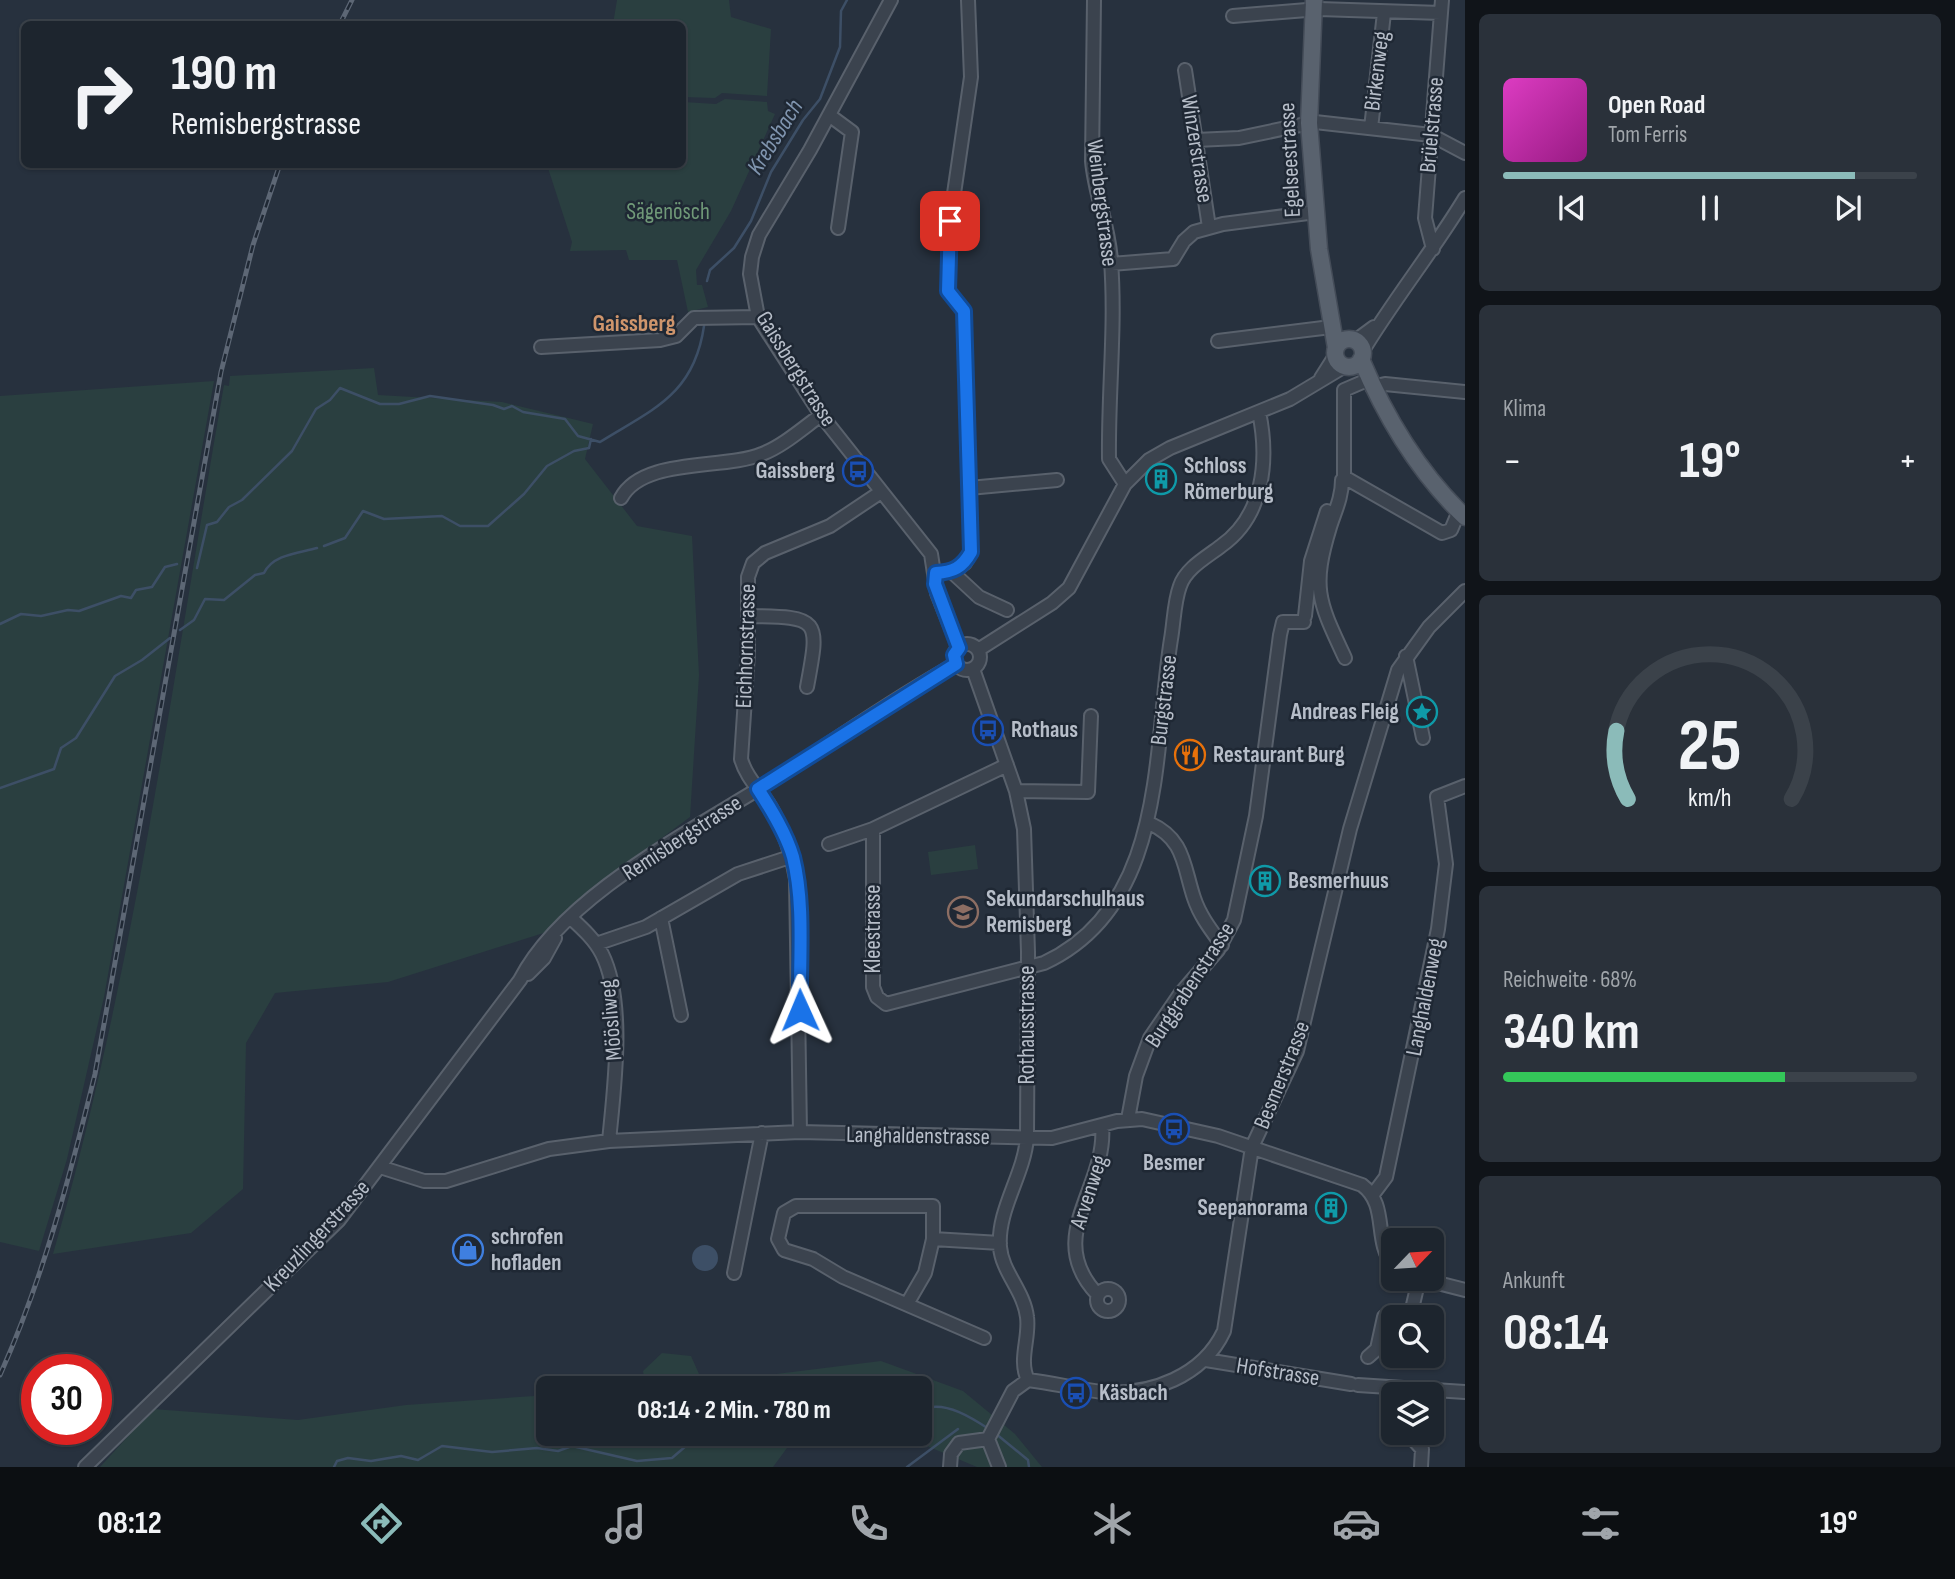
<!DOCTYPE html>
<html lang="de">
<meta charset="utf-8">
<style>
:root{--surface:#1d252e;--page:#2a313a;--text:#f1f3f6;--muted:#a0a5aa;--line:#3b424a;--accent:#8bbbb9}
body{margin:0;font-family:"Sofia Sans Condensed",sans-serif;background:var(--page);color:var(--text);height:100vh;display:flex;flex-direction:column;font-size:26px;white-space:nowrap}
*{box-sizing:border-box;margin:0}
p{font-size:23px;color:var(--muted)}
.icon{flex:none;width:38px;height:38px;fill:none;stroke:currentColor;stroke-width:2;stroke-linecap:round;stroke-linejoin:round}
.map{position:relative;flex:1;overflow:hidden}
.sheet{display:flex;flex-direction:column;gap:14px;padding:14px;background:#101419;width:490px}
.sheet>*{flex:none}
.guide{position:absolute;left:21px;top:21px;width:665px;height:147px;border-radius:10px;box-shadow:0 2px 5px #0004,0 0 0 2px var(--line);background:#1d252e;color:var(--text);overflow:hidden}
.needle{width:46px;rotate:65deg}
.fabs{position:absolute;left:1381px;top:1228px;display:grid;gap:14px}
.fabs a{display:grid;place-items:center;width:63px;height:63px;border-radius:10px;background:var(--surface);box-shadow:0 2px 5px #0004,0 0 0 2px var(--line);font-size:35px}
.speed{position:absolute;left:21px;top:1354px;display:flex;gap:14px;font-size:35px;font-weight:700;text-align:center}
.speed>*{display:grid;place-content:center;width:91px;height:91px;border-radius:50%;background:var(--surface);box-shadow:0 2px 5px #0004,0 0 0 2px var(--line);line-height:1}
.speed .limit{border:10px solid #d22;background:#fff;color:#111}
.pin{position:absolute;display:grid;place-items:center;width:60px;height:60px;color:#fff;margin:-30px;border-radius:14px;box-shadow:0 4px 10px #0006}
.me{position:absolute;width:77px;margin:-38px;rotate:359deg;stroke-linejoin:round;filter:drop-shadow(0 0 5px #0008)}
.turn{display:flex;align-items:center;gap:24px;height:147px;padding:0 35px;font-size:32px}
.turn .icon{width:91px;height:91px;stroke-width:2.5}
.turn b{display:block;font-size:49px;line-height:60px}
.big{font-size:52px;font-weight:700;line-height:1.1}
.sheet .widget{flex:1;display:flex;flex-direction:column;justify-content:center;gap:10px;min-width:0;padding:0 24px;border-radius:10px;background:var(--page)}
.sheet .dial{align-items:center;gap:0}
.dial svg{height:182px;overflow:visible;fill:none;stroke:var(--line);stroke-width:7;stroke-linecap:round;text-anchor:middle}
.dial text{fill:var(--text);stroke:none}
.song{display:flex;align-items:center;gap:21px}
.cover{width:84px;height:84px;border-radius:10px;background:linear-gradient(135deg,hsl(310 70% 55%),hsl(310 70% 35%))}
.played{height:7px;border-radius:4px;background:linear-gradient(90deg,var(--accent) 85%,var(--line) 85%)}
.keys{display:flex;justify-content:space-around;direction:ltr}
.heat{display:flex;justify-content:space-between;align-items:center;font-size:38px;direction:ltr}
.charge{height:10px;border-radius:5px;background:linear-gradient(90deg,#34c759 68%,var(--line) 0)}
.trip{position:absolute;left:536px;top:1376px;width:396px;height:70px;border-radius:10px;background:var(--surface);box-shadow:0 2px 5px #0004,0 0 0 2px var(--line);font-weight:700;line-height:70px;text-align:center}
.tabs{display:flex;height:112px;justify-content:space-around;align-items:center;background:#0c0f12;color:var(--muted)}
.tabs .icon{width:49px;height:49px}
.tabs .active{color:var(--accent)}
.tabs b{font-size:32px;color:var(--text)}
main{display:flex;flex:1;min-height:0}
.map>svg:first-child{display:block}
.green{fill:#2a3f40}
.water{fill:#3d4f66}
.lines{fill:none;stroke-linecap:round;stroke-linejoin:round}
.stream{stroke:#3d4f66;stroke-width:2.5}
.minor-casing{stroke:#59616c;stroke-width:16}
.major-casing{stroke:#444c58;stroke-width:19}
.minor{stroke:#3b434e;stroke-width:12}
.major{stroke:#59626e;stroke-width:16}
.rail-casing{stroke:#5d6775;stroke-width:5}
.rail{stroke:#1f2834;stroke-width:2.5;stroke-dasharray:8;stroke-linecap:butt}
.route-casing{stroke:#114b97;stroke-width:18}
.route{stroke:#1a73e8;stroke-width:12}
.labels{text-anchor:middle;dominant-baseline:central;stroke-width:5;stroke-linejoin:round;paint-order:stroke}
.street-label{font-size:23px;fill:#b7bec9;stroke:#1f2834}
.park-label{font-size:23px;fill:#709978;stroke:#1f2834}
.poi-label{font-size:23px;font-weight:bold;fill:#b7bec9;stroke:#1f2834;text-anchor:start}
.water-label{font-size:24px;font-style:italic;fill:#8095af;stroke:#1f2834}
.neighbourhood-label{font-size:24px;font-weight:bold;fill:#cf956c;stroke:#1f2834}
</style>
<main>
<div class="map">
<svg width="1465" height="1467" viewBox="0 0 1465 1467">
<rect width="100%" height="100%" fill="#27313e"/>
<!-- green -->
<path class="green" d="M617 0H729L731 17 771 29 767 96 722 93 715 98 683 97 682 24H613Z
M725 99 767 102 768 111 775 114 731 211 696 270 697 285H702L708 307 688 312 677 260H629L626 250 570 251 572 242 547 165 682 164 683 102 716 104Z
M374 368 378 395 502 402 593 424 585 459 637 526 692 536 699 675 690 817 585 895 553 930 388 982 275 993 246 1043 243 1189 191 1233 53 1254C135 970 173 675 224 385L229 386 230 376Z
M214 381 104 997 67 1159 39 1251 0 1242V396Z
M975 845 978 869 931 875 928 852Z
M662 1353 691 1356 703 1383 881 1361 963 1391 1015 1434 1042 1467H977L896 1433H919V1388H646L643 1371Z
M534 1396 548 1400V1433H825L787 1448 773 1467H100L153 1409 298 1420 406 1405Z"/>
<!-- water -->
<path class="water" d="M692 1258a13 13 0 1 1 26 0a13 13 0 1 1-26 0Z"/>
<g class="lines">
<!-- stream -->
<path class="stream" d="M707 281 710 270 734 248 751 221 771 172 803 120 820 99 840 47 841 11 847 0
M324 546 345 538 363 511 384 519 442 516 460 526H488L524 494 547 466 574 451 589 448 591 439
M197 568 207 525 217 522 229 507 242 500 292 451 316 409 330 400 340 388 380 404H399L430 396 493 405 504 409 512 406 523 412 565 419 578 436 600 442C653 409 694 395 704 326
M0 624 21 614 41 616 68 610 79 611 121 596 131 598 136 590 152 587 165 567 177 564
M180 630 194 620 205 599 224 600 255 575 264 573C273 554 300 553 317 548
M0 788 54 769 61 748 76 738 115 676 142 660 170 638
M878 1388H886
M919 1404 927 1408C947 1402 972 1418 989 1429
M995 1433 1028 1460 1029 1467
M334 1467 337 1461 348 1458 371 1461 401 1456 418 1460 442 1446 492 1452 537 1448 558 1451 572 1446 637 1461 672 1458 701 1433
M907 1467 958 1429"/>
<!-- minor casing -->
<g class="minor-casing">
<path id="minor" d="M891 0 810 150 759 235 752 257 750 274 758 317 821 415 931 554 937 593 959 648
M1094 0 1092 161C1095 195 1109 226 1111 261 1116 326 1108 393 1109 459L1125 484
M1233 16 1319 9 1441 13
M1185 70 1209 227
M829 115 852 132 838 228
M1371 128 1384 13
M1196 140 1239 138 1315 122 1431 135 1465 153
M1433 249 1425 218 1442 0
M1111 264 1173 259 1184 241 1194 232 1223 224 1316 212
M1218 341 1331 327
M1355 341 1374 327
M541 347 660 340 676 336 694 318 758 317
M1362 352C1394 299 1433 251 1465 198
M1321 378 1335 356
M1365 381 1344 390V477L1442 533 1451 530 1459 511
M1372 387 1385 384 1465 392
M1342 480C1342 498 1335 511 1330 527 1311 589 1319 602 1345 658
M969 488 1057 480
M621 498C643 457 723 470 762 454 783 446 803 428 821 415
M947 572H952L979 597 1007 610
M952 572 965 563 971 552 964 311 948 291V259L950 221 971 77 968 0
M749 616C820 617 820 618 807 687
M1305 616 1311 561 1327 511
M954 657a13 13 0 1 1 26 0a13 13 0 1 1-26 0Z
M978 650 1052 603 1069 588 1125 484 1149 460 1170 448 1290 399 1345 366
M1406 656 1423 738
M973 669 1016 791 1024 829 1028 952 1027 1138C1024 1175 997 1210 1000 1247 1002 1272 1024 1291 1027 1317 1030 1338 1018 1360 1028 1380
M1016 791 1088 792 1091 716
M1149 823C1185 839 1183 865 1194 898 1200 916 1211 930 1222 945
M873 829V987L877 997 886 1004 1044 963C1167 906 1153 751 1171 639 1174 622 1174 602 1180 586 1186 568 1207 557 1221 546 1264 516 1269 460 1259 412
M829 844 873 829 1007 765
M571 918C583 929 595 940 602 954 626 1002 614 1089 609 1141
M661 918 681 1015
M596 944 646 927 738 874 793 856
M528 974 544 958 555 938
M1128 1119 1136 1076 1150 1038 1180 994 1218 950 1234 920 1256 816 1280 635 1283 622H1304
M800 1132 796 879C792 853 783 829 770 806 760 790 746 777 741 759L748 653V577L753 563 765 553 830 526 881 492
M380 1167 424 1181H446L549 1149 609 1141 800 1132 1052 1138 1117 1121 1142 1119 1218 1136 1362 1185C1389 1205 1373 1241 1393 1265
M1374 1193 1386 1177 1438 929 1446 864 1437 797 1465 786
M734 1273 762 1133
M1422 1279 1465 1290
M1097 1300a11 11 0 1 1 22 0a11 11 0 1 1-22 0Z
M1098 1295C1042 1237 1108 1187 1102 1125
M907 1304 925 1273 933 1239
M984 1338 843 1277 813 1259 784 1250 778 1239 784 1213 796 1206H933V1239L1000 1243
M1368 1357 1377 1349 1384 1317 1412 1309 1419 1279
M1206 1360 1351 1384
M1028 1380C1053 1383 1077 1389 1102 1392 1151 1396 1203 1376 1224 1331L1252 1147 1297 1051 1350 829 1398 670 1429 627 1465 591
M1358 1385 1465 1392
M1412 1433V1438L1422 1449 1421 1467
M85 1467 339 1220 520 980C564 894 696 829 776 778 836 740 894 698 956 664
M950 1467 951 1454 959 1443 988 1439
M999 1467 988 1439 1013 1391 1028 1380"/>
</g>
<!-- major casing -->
<g class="major-casing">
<path id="major" d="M1314 0 1309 123 1319 249 1336 348
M1335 353a14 14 0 1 1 28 0a14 14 0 1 1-28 0Z
M1361 359C1385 416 1420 474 1465 517"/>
</g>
<!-- minor -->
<use href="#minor" class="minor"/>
<!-- major -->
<use href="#major" class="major"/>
<!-- rail casing -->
<g class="rail-casing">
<path id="rail" d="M340 24 352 0
M0 1375C43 1279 70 1176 95 1074L221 372 253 245 280 164"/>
</g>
<!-- rail -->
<use href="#rail" class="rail"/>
</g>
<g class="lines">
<!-- route casing -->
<g class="route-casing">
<path id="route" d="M800 1010C799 961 805 905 793 857 786 833 771 809 758 789L956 664 954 655 959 648 935 584 936 573C953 572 962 568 971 552L964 311 948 291 950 221"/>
</g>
<!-- route -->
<use href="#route" class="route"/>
</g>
<!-- icons -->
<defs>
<g id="bus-ring" transform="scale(1.575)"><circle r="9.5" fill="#1f2834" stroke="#1a4fb4" stroke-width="1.5"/><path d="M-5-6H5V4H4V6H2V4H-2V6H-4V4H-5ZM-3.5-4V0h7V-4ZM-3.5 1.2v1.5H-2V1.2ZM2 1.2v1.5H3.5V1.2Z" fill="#1a4fb4"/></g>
<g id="building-ring" transform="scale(1.575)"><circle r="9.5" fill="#1f2834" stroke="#0f9aa8" stroke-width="1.5"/><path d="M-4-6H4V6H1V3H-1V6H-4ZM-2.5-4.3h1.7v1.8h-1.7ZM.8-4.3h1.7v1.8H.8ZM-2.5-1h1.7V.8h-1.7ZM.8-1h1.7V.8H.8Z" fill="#0f9aa8"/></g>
<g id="sight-ring" transform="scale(1.575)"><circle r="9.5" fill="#1f2834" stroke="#0f9aa8" stroke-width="1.5"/><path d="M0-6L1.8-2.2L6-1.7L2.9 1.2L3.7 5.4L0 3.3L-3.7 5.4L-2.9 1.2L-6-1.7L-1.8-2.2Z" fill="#0f9aa8"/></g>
<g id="restaurant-ring" transform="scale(1.575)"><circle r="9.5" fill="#1f2834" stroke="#e8710a" stroke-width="1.5"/><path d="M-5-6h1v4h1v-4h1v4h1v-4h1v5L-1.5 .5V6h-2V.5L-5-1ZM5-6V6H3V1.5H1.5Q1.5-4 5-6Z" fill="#e8710a"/></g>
<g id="school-ring" transform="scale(1.575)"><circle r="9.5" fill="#1f2834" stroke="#8d6e63" stroke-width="1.5"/><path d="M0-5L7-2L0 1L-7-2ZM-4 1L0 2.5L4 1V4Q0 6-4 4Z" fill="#8d6e63"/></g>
<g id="shop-ring" transform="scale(1.575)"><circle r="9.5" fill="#1f2834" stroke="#3f7fe0" stroke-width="1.5"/><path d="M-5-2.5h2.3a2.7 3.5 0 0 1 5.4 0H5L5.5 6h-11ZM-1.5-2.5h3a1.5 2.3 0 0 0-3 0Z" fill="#3f7fe0"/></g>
</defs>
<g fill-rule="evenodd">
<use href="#bus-ring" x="858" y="471"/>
<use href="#building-ring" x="1161" y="479"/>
<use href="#sight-ring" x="1422" y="712"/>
<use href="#bus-ring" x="988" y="730"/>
<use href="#restaurant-ring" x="1190" y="755"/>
<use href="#building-ring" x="1265" y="881"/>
<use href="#school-ring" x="963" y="912"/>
<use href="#bus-ring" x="1174" y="1129"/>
<use href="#building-ring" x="1331" y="1208"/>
<use href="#shop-ring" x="468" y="1250"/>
<use href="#bus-ring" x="1076" y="1393"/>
</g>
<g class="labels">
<!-- street labels -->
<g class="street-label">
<text transform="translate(1377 71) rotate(-83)">Birkenweg</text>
<text transform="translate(1432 125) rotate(-85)">Brüelstrasse</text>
<text transform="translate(1197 149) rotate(81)">Winzerstrasse</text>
<text transform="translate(1290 160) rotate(-93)">Egelseestrasse</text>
<text transform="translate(1102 203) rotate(83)">Weinbergstrasse</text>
<text transform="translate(796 369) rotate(58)">Gaissbergstrasse</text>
<text transform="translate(746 646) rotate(-88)">Eichhornstrasse</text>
<text transform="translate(1164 700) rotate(-83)">Burgstrasse</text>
<text transform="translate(682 838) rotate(-33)">Remisbergstrasse</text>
<text transform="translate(873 929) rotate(-90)">Kleestrasse</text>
<text transform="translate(1190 985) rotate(-57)">Burggrabenstrasse</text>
<text transform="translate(1425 997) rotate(-79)">Langhaldenweg</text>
<text transform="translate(611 1020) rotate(-95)">Möösliweg</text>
<text transform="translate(1027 1025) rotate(-90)">Rothausstrasse</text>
<text transform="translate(1282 1075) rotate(-68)">Besmerstrasse</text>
<text transform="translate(918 1136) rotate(1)">Langhaldenstrasse</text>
<text transform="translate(1089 1192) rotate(-72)">Arvenweg</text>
<text transform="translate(317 1236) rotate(-47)">Kreuzlingerstrasse</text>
<text transform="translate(1278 1372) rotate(9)">Hofstrasse</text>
</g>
<!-- park labels -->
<g class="park-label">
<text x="668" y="212">Sägenösch</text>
</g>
<!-- poi labels -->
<g class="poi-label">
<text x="1184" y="466">Schloss<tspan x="1184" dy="26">Römerburg</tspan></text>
<text x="835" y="471" text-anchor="end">Gaissberg</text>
<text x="1399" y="712" text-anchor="end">Andreas Fleig</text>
<text x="1011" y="730">Rothaus</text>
<text x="1213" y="755">Restaurant Burg</text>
<text x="1288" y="881">Besmerhuus</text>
<text x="986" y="899">Sekundarschulhaus<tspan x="986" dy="26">Remisberg</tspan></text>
<text x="1174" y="1163" text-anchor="middle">Besmer</text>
<text x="1308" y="1208" text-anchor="end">Seepanorama</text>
<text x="491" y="1237">schrofen<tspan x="491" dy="26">hofladen</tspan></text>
<text x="1099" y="1393">Käsbach</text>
</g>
<!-- water labels -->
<g class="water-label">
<text transform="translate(775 137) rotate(-58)">Krebsbach</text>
</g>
<!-- neighbourhood labels -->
<g class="neighbourhood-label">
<text x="634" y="323">Gaissberg</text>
</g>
</g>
</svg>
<div class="fabs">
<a><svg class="needle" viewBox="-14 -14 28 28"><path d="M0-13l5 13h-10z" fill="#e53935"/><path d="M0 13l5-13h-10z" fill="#a0a5aa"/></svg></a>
<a><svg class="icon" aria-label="search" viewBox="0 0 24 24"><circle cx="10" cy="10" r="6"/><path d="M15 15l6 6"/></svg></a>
<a><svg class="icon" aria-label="layers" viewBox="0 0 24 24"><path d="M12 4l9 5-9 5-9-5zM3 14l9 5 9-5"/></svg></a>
</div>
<div class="speed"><div class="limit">30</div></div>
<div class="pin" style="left:950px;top:221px;background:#d93025"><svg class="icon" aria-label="arrive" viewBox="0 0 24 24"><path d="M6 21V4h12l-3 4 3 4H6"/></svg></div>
<svg class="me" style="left:800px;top:1010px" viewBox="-20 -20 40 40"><path d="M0-17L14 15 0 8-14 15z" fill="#1a73e8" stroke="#fff" stroke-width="4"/></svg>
<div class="trip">08:14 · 2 Min. · 780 m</div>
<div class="guide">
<div class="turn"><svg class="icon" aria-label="right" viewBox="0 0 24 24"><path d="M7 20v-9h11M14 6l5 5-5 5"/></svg><div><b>190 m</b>Remisbergstrasse</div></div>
</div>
</div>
<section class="sheet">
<div class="widget">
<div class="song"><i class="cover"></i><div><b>Open Road</b><p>Tom Ferris</p></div></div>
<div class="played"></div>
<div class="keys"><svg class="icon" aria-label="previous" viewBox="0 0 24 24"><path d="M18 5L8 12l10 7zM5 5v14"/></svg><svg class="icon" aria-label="pause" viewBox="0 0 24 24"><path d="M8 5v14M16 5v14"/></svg><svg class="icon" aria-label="next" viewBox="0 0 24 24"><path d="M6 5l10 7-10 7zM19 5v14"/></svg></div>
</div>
<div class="widget"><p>Klima</p>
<div class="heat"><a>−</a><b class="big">19°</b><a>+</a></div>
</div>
<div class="widget dial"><svg viewBox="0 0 100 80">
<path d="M14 69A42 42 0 1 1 86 69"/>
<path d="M14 69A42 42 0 0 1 9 39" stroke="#8bbbb9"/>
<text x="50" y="56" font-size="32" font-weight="700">25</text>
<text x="50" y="72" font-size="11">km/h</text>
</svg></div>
<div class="widget"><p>Reichweite · 68%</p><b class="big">340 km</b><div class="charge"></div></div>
<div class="widget"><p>Ankunft</p><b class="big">08:14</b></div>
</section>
</main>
<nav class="tabs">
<b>08:12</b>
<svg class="icon active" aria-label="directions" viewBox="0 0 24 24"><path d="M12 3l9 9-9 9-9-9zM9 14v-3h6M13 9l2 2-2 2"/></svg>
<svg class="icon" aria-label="music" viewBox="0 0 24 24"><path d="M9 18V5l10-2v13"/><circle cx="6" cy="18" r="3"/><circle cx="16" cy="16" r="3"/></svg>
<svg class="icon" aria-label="phone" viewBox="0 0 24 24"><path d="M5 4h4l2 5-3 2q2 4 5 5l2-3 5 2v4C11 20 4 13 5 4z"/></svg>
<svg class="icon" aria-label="climate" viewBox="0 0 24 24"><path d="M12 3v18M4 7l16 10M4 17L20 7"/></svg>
<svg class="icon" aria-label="car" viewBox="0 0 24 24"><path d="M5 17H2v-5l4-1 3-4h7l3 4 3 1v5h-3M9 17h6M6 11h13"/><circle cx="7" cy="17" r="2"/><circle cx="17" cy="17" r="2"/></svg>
<svg class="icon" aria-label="filters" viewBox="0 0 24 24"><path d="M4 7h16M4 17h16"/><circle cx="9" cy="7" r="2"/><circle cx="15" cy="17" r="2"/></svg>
<b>19°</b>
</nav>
